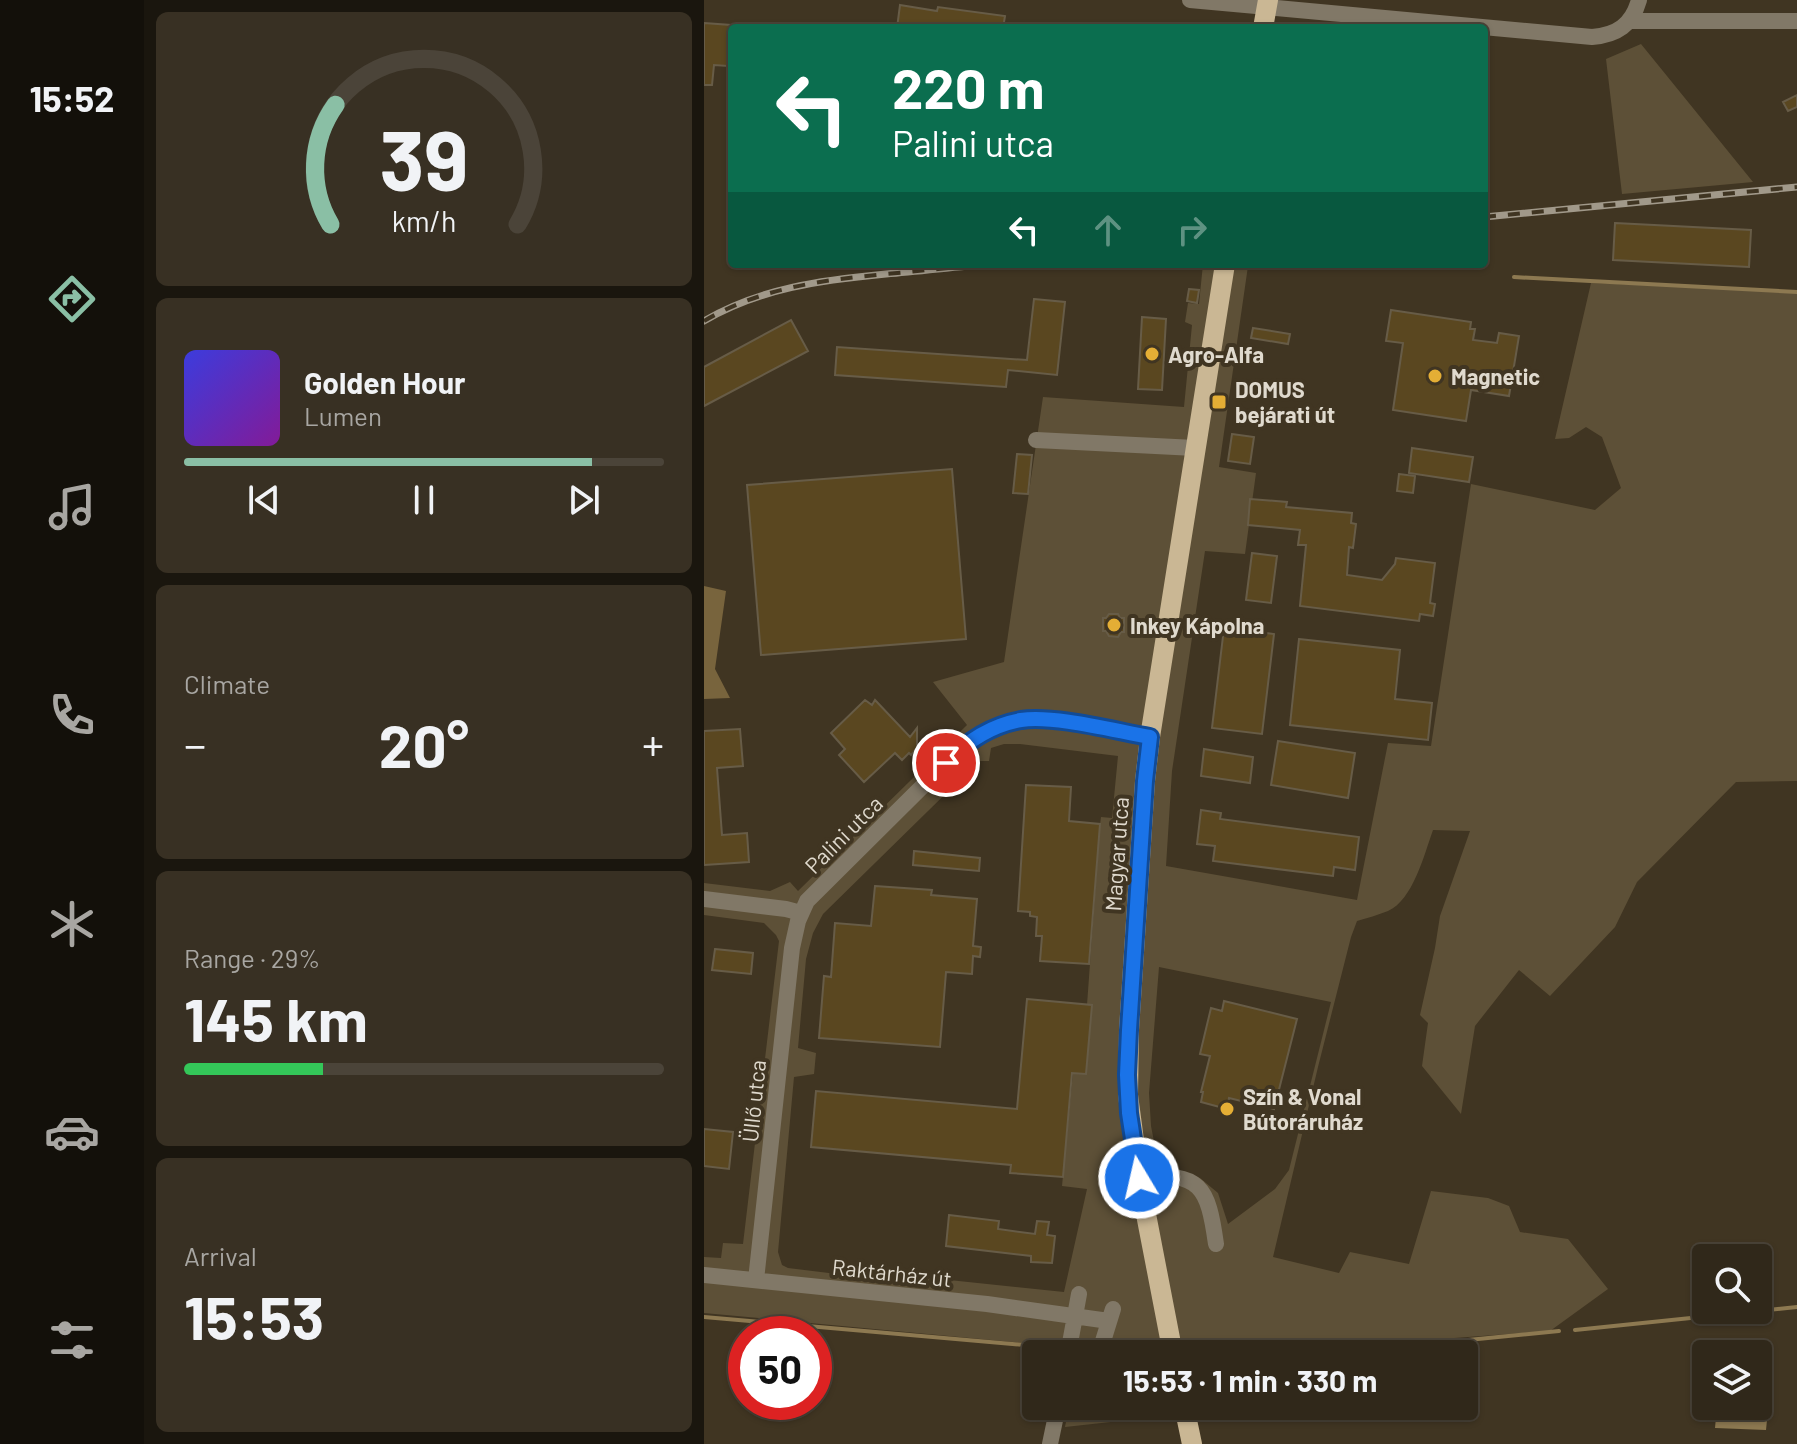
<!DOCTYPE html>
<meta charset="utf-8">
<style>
:root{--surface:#30281a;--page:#383023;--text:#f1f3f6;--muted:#a8a6a2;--line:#4b4439;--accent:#8abfa5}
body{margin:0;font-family:Barlow,sans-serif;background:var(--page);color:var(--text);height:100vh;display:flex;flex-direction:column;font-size:30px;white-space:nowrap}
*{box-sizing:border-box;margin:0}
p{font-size:26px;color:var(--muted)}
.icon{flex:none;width:44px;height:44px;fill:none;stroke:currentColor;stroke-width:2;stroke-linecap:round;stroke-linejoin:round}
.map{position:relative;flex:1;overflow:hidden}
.side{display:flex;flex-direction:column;gap:12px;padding:12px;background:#1a160e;width:560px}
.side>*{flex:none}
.hud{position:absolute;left:24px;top:24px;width:760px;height:244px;border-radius:8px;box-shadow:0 2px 6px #0004,0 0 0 2px var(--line);background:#0b6e4f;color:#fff;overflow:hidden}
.buttons{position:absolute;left:988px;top:1244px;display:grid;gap:16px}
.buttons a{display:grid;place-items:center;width:80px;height:80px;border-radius:8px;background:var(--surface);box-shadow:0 2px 6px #0004,0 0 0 2px var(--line);font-size:40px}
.speed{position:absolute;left:24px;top:1316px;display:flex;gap:16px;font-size:40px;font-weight:700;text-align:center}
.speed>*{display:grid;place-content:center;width:104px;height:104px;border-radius:50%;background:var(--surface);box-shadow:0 2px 6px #0004,0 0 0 2px var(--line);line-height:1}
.speed .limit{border:12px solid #d22;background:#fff;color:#111}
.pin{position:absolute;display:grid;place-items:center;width:68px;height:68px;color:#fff;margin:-34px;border:4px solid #fff;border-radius:50%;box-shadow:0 2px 8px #0007}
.me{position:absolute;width:88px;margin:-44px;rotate:351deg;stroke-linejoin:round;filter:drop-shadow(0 0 6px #0008)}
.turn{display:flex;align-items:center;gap:28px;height:168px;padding:0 32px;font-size:36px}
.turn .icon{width:104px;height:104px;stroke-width:2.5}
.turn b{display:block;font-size:56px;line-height:68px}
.lanes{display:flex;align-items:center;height:76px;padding:0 32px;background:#0003;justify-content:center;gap:40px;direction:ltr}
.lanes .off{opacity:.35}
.big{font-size:60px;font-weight:700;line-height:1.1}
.side .widget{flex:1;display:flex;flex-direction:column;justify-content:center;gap:12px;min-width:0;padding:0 28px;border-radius:12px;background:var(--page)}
.side .dial{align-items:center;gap:0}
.dial svg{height:208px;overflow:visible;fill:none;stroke:var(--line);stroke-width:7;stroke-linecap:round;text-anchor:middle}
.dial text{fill:var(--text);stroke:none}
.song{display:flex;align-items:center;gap:24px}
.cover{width:96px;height:96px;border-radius:12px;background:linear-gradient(135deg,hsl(240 70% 55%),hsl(290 70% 35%))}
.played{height:8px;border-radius:4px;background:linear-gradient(90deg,var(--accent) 85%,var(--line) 85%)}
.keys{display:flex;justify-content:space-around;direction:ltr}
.heat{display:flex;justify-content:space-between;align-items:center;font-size:44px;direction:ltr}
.charge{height:12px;border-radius:6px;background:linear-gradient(90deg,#34c759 29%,var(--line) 0)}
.trip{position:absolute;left:318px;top:1340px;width:456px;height:80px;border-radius:8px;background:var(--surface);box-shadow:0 2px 6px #0004,0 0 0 2px var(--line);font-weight:700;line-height:80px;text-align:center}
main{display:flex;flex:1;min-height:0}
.menu{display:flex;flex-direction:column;width:144px;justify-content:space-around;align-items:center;background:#13100a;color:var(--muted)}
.menu .icon{width:56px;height:56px}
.menu .selected{color:var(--accent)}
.menu b{font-size:36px;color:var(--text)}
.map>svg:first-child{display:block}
.green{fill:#5d5037;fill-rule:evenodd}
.forest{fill:#78643d}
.water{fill:#8d7951}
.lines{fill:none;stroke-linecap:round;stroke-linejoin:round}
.stream{stroke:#8d7951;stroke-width:4}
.building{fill:#5a4720;stroke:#675c47;stroke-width:2}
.minor{stroke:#817867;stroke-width:16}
.major{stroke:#cab794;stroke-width:20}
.rail-casing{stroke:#a1998a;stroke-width:7}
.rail{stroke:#403522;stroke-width:4;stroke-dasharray:12;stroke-linecap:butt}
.route-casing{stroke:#114b97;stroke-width:20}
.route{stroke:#1a73e8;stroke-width:14}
.poi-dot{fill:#e4ae35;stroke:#403522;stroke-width:3}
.labels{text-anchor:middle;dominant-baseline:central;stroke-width:8;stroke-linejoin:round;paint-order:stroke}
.poi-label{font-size:22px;font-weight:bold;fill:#e0dace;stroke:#403522;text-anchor:start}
.street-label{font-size:22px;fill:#e0dace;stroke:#403522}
</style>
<main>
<nav class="menu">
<b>15:52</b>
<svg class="icon selected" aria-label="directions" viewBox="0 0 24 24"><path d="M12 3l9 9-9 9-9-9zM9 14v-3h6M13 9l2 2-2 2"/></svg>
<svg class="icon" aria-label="music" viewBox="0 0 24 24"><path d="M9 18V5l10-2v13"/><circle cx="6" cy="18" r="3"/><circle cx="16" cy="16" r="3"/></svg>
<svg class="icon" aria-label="phone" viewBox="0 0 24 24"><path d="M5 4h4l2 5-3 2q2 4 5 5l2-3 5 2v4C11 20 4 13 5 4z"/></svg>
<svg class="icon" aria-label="climate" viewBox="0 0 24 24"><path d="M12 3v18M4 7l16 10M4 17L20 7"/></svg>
<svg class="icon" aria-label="car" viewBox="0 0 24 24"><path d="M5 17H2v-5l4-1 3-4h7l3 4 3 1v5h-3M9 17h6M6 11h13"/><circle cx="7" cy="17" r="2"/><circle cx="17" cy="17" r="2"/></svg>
<svg class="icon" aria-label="filters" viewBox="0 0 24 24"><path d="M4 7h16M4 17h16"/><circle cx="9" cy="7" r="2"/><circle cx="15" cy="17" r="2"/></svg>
</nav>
<section class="side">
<div class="widget dial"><svg viewBox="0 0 100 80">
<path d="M14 69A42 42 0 1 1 86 69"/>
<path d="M14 69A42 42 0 0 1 16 23" stroke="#8abfa5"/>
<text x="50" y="56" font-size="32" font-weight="700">39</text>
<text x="50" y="72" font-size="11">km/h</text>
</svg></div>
<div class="widget">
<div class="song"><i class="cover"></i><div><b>Golden Hour</b><p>Lumen</p></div></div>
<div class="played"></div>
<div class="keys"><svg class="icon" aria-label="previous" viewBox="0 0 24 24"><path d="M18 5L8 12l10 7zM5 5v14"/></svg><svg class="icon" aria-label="pause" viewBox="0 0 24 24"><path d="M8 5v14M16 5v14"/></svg><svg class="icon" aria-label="next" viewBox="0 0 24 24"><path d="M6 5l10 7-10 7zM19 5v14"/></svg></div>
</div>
<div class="widget"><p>Climate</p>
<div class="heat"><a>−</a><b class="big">20°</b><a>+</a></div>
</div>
<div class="widget"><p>Range · 29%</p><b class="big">145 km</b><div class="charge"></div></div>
<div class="widget"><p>Arrival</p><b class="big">15:53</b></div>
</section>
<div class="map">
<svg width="1093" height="1444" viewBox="0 0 1093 1444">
<rect width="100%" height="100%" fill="#403522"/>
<!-- green -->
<path class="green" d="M937 44 1049 182 918 194 902 59Z
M499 264H548L544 266 515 467 552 473 541 554 501 551 468 771 462 866 653 900 684 743 727 746 767 484 891 510 917 488 898 437 882 427 865 438 851 439 887 283 1093 291V781L1032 782 933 882 911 927 846 996 815 970 771 1026 757 1114 718 1066 724 1023 716 1015 731 948 736 916 766 831 729 830C720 855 709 900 684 911 674 915 663 918 653 921L647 937 614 1067 569 1257 635 1273 646 1252 705 1264 727 1191 784 1198 805 1206 816 1232 864 1239 904 1289 846 1331 533 1354H374V1348L0 1313V1257L17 1258 19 1243 39 1244 75 941 72 935 60 923 0 915V883L66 891 86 882 94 891 263 725 229 682 300 662 339 397 480 407 488 325 481 322 484 303 495 304ZM300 744H316L414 756 408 818 397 817 396 825 383 1005 388 1006 382 1073H369L358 1186 383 1189 360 1292 188 1274 182 1280 84 1268 78 1265 74 1252 90 1077 110 1074 112 1053 94 1048 102 959 109 933 119 914 275 761H285L287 748ZM455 967 627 1002 585 1170 571 1189 524 1224 514 1193 496 1178 454 1162 447 1126 445 1093Z
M365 1406H535V1408L361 1427Z"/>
<!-- forest -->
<path class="forest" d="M0 586 22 591 11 669 26 698 0 699Z"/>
<!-- water -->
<path class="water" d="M1054 1400H1065L1062 1430 1011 1428 1013 1406H1054Z"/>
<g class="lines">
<!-- stream -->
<path class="stream" d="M810 277 1093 292
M0 1317 355 1348
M871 1330 1093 1307
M378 1348H391
M406 1348H463
M476 1348 498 1349
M510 1349 663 1350 855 1331"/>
</g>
<!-- building -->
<path class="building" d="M196 5 233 11 234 7 301 16 299 28H193Z
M0 23 27 25 24 66 10 65 8 85H0Z
M1093 95V107L1084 111 1079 102Z
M911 223 1047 230 1045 267 909 260Z
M485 289 495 290 493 303 483 301Z
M330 299 361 302 353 375 304 370 302 387 131 375 133 347 323 360Z
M687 310 767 322 766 329H771L769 340 793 343 795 333 815 336 805 396 767 390 762 421 689 410 699 343 682 341Z
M438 317 462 319 458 390 434 389Z
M87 320 104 351 0 406V367Z
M549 328 586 334 584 344 547 338Z
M528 434 550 437 546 464 524 461Z
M708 448 769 457 765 482 705 473Z
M313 454 328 455 324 494 309 493Z
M248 469 262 639 57 655 43 485Z
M695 474 711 476 709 493 693 491Z
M546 499 583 502 582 507 648 513 647 523 652 524 649 548 645 547 643 575 678 580 691 564 692 558 731 563 726 603 731 604 729 616 716 614 715 621 596 606 602 545H594L596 530 544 525Z
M548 553 573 556 567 603 542 600Z
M405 614H414L416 618H420V632H417L414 637 405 636 402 631H399V618H402Z
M520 628 570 634 558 734 508 728Z
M595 639 696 650 691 699 728 703 724 740 586 725Z
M161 700 168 705 171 700 206 737 213 728V748L207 755 205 753 198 760 191 753 160 782 135 755 141 749 127 733Z
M36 729 39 766 13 768 18 835 43 833 45 862 0 865V731Z
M574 741 651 753 644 798 567 785Z
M500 749 549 757 546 783 497 776Z
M322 785 367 787 365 821 396 824 385 964 336 961 338 936H332L333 917 326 916V912L314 911Z
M497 810 517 813 516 819 655 837 651 870 630 867 629 876 509 861 511 846 493 844Z
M210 851 276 858 275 871 209 865Z
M171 886 228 890 227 895 273 899 269 946 277 947 276 957 269 956 268 974 242 972 236 1047 115 1038 120 976 127 977 131 923 167 926Z
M11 949 49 953 47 974 8 970Z
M323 999 388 1005 382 1074 368 1073 359 1177 306 1173 307 1165 107 1147 112 1091 313 1109Z
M520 1001 593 1019 570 1109 525 1098 523 1109 497 1102 499 1092H497L506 1056 496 1054 507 1008 518 1011Z
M0 1129 29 1132 25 1169 0 1166Z
M245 1215 295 1221 294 1229 331 1234 333 1221 345 1222 343 1235 351 1236 348 1263 327 1262V1256L242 1246Z"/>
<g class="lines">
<!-- minor -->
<path class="minor" d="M486 0 888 37C913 35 928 25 935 0
M926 21H1093
M332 440 491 448
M0 899 82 909 97 913
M435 1178C497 1171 504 1187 512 1244
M0 1275 283 1304 405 1321
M52 1280 88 948 94 921 103 901 249 756C267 739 290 725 315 721 349 714 411 731 446 737
M364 1354 375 1294
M395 1354 409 1309
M346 1444 354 1406"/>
<!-- major -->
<path class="major" d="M559 28 564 0
M469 1354 435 1178 424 1095 425 1030 441 781 446 737 521 264
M480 1406 488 1444"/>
<!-- rail casing -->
<g class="rail-casing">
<path id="rail" d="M780 217 1093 187
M0 321C56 288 118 280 182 274 217 271 251 267 286 264"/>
</g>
<!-- rail -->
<use href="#rail" class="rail"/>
</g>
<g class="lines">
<!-- route casing -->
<g class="route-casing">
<path id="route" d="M242 763C262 742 288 725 317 720 351 715 411 731 446 737L441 781 425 1030 423 1075 425 1113 435 1178"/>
</g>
<!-- route -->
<use href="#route" class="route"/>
</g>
<!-- markers -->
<g class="poi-dot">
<circle cx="448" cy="354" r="8"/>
<circle cx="731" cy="376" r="8"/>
<rect x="507" y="394" width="16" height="16" rx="4"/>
<circle cx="410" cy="625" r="8"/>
<circle cx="523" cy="1109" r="8"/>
</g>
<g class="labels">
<!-- poi labels -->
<g class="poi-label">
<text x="464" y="354">Agro-Alfa</text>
<text x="747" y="376">Magnetic</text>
<text x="531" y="389">DOMUS<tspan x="531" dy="25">bejárati út</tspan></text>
<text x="426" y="625">Inkey Kápolna</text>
<text x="539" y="1096">Szín &amp; Vonal<tspan x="539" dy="25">Bútoráruház</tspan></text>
</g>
<!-- street labels -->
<g class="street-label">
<text transform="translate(139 834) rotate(-45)">Palini utca</text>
<text transform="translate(412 854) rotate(-86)">Magyar utca</text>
<text transform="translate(49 1101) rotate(-84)">Üllő utca</text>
<text transform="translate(188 1272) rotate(6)">Raktárház út</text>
</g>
</g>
</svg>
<div class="buttons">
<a><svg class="icon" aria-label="search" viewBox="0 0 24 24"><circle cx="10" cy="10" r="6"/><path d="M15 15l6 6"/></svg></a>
<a><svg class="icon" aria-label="layers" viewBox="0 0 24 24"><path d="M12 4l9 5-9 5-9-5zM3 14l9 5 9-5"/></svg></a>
</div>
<div class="speed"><div class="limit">50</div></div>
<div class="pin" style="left:242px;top:763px;background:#d93025"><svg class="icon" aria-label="arrive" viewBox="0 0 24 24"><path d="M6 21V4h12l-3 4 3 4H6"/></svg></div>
<svg class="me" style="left:435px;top:1178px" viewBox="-20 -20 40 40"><circle r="17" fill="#1a73e8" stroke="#fff" stroke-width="3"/><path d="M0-11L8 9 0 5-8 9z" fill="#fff"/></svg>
<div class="trip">15:53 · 1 min · 330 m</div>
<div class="hud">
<div class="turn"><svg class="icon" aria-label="left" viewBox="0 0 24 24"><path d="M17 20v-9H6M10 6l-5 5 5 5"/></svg><div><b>220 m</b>Palini utca</div></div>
<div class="lanes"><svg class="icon" aria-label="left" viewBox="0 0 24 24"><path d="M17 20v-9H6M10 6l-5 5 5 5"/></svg><svg class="icon off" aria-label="ahead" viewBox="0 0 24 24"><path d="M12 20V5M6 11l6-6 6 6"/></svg><svg class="icon off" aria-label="right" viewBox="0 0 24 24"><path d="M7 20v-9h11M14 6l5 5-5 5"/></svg></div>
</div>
</div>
</main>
